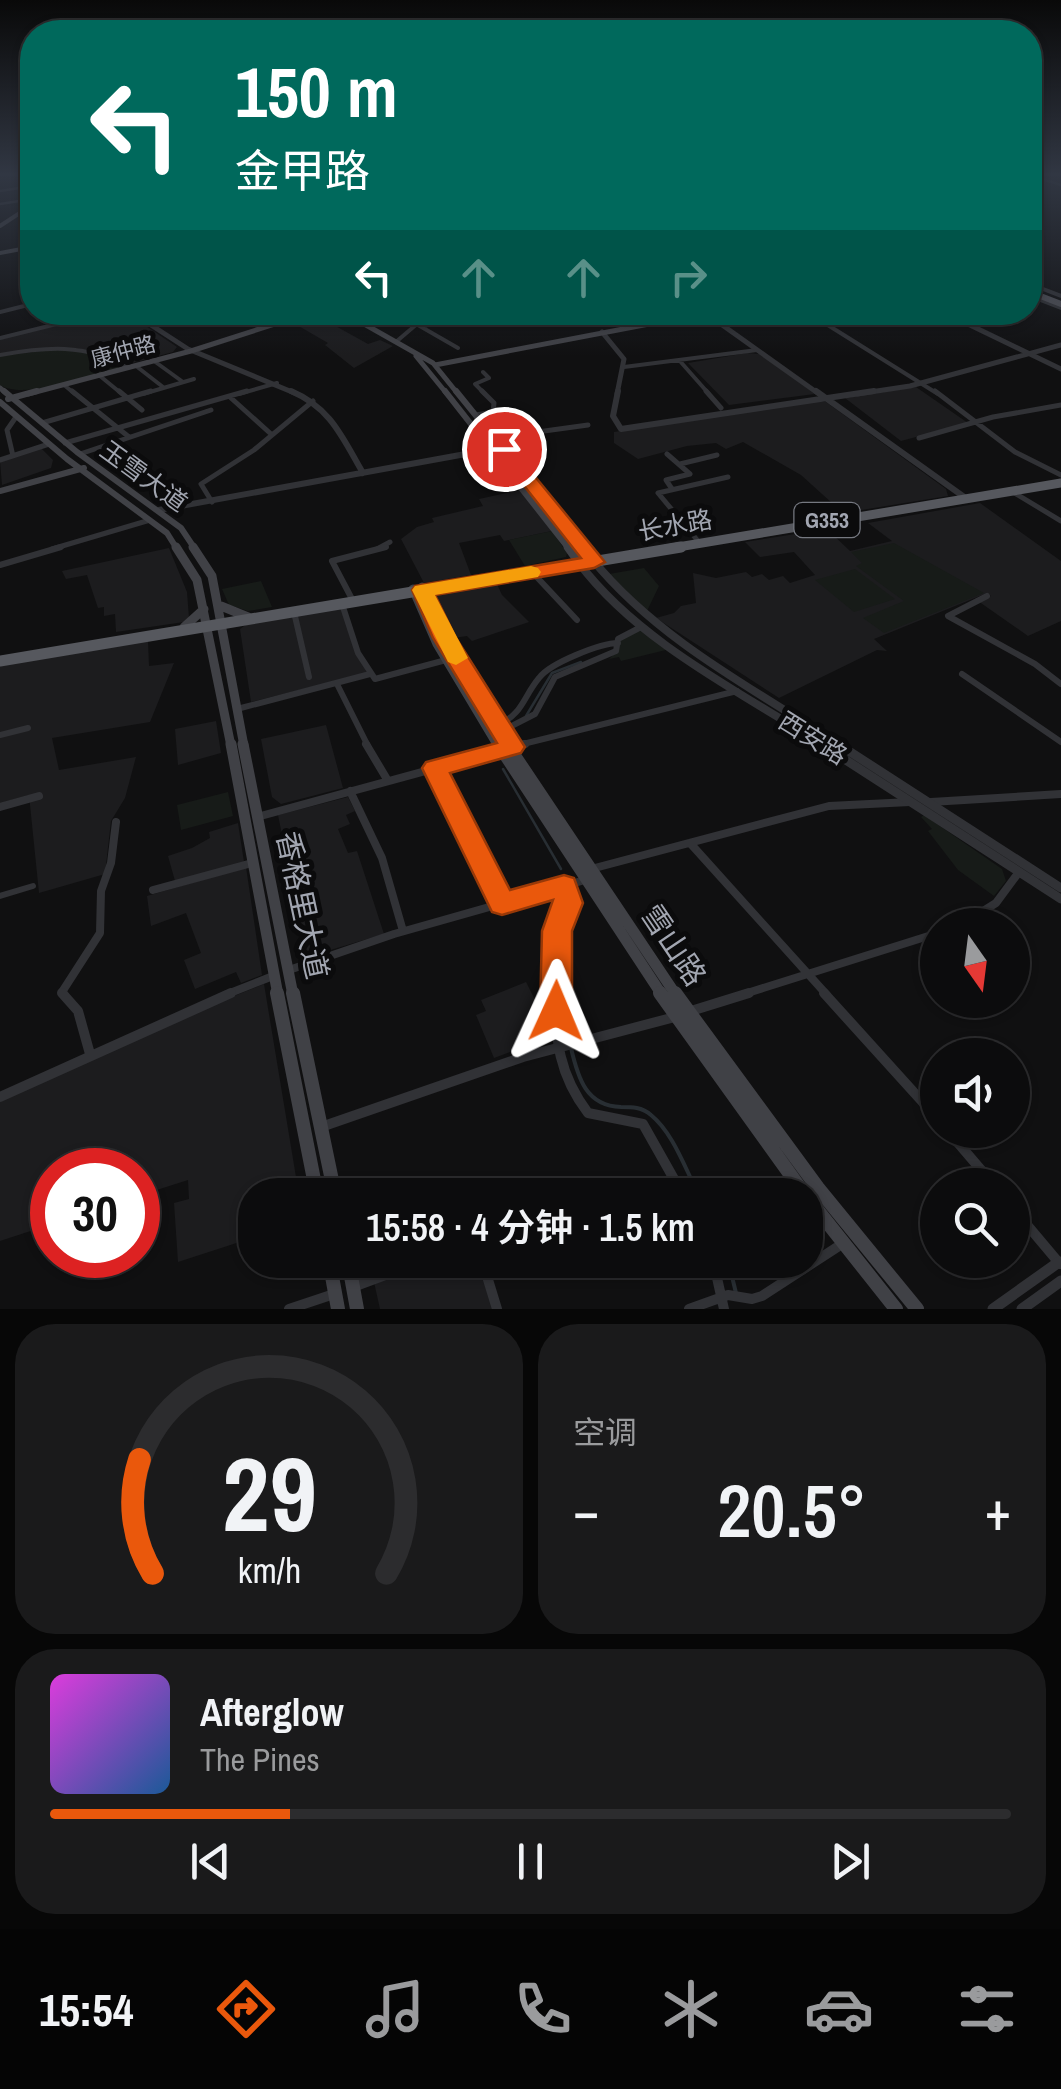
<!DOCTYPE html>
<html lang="zh">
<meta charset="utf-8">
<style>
:root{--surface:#0c0c0d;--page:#1a1a1b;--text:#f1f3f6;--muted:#9a9b9d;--line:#2c2c2e;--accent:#ea580c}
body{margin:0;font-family:"Archivo Narrow","Noto Sans SC",sans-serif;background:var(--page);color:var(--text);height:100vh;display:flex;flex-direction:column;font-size:38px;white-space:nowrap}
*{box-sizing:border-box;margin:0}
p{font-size:32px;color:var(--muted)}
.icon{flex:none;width:55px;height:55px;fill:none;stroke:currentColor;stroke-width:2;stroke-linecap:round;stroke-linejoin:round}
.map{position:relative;height:1309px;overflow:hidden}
.details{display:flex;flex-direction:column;gap:15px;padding:15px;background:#070707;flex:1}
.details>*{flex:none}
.hud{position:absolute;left:20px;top:20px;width:1022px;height:305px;border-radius:40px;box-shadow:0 2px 8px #0004,0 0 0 2px var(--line);background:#00695c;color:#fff;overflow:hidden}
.needle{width:65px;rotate:166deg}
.fabs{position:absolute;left:920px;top:908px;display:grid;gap:20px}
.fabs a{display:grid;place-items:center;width:110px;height:110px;border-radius:50%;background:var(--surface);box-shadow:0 2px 8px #0004,0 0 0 2px var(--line);font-size:50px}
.speed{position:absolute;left:30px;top:1148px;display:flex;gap:20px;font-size:50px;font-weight:700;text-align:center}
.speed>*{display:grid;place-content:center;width:130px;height:130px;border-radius:50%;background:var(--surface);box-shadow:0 2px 8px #0004,0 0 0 2px var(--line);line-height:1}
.speed .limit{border:15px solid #d22;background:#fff;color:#111}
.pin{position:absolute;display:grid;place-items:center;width:85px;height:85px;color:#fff;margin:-42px;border:5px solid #fff;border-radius:50%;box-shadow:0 2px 10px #0007}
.me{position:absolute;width:110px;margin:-55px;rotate:1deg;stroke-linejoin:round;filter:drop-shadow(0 0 8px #0008)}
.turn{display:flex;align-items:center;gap:35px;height:210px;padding:0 50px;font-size:45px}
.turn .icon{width:130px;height:130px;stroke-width:2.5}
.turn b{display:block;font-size:70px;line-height:85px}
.lanes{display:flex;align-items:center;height:95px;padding:0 50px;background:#0003;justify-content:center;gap:50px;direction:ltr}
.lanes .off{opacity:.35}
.big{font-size:75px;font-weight:600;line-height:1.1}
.details .tile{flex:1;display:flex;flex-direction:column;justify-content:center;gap:15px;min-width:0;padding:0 35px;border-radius:40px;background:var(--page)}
.details .dial{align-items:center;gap:0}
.dial svg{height:260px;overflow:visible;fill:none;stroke:var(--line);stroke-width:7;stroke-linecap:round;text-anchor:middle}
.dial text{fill:var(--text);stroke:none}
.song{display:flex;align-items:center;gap:30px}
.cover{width:120px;height:120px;border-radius:15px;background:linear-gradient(135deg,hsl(300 70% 55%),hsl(210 70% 35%))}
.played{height:10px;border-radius:5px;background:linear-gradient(90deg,var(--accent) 25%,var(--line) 25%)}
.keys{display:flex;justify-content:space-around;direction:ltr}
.heat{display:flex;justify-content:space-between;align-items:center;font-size:55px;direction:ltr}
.details .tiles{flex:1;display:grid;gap:15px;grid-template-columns:1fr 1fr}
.tile:last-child{grid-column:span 2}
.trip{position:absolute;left:238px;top:1178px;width:585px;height:100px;border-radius:40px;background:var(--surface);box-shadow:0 2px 8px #0004,0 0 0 2px var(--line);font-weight:600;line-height:100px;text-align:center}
.dock{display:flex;height:160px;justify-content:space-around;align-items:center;background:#050505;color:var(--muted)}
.dock .icon{width:70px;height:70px}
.dock .selected{color:var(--accent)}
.dock b{font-size:45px;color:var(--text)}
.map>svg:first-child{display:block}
.built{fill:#1c1c1e}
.green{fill:#171b18}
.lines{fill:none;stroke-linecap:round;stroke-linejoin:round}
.stream-far1{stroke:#282e33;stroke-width:2.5}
.stream{stroke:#282e33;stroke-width:4}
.pedestrian{stroke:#313236;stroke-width:6}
.minor-far5{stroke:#313236;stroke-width:2.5}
.minor-far4{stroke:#313236;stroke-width:4}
.minor-far3{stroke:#313236;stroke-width:5}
.minor-far2{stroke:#313236;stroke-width:6}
.minor-far1{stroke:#313236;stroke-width:8}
.minor{stroke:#313236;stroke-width:10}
.tertiary-far4{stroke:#313236;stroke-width:5}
.tertiary-far3{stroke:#313236;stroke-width:6}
.tertiary-far2{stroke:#313236;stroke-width:8}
.tertiary-far1{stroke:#313236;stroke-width:9}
.tertiary{stroke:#313236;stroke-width:11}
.secondary-far5{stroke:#404146;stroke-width:4}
.secondary-far4{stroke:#404146;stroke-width:5}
.secondary-far3{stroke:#404146;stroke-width:6}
.secondary-far2{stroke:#404146;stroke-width:9}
.secondary-far1{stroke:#404146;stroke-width:11}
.secondary{stroke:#404146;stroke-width:14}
.primary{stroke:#4e4f55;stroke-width:6}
.trunk-far1{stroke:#56585e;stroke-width:9}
.trunk{stroke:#56585e;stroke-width:11}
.route{fill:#ea580c;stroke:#983908;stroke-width:2.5}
.slow{fill:#f59e0b}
.labels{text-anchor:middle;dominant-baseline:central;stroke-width:10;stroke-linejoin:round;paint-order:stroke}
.far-street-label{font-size:22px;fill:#a2a6b1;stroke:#0b0b0c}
.shield{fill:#0b0b0c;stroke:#757880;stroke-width:2.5}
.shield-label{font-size:22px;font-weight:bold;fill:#a2a6b1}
.street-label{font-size:25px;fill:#a2a6b1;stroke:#0b0b0c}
.near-street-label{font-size:30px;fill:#a2a6b1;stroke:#0b0b0c}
</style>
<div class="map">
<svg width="1061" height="1309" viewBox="0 0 1061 1309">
<rect width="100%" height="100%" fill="#101011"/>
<!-- built -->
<path class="built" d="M125 312 177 347 173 352 125 365 104 353 76 348 0 354V339L108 313Z
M295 319 305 325 323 319 368 344 380 340 393 346 354 368 325 345 328 343 290 321Z
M747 353 760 354 815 394 729 405 688 363Z
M916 387 968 423 901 441 845 398Z
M816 401 826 402 946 489 948 496 843 513 801 475 743 442 726 449 716 443 687 446 638 459 614 443V432Z
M41 448 53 460 51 468 2 485 0 461Z
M520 490 552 531 504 541 500 535 459 543 471 575 424 583 401 539 417 527 434 522 432 518 483 506 479 499Z
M980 503 1061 561V621L1028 636 978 601 991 596 987 593 874 639 887 651 877 650 779 698 656 618 674 613 681 606 696 603 693 573 716 578 746 572 752 577 762 574 769 580 783 576 790 583 815 575 794 552 760 557 745 542 827 529 850 551 892 541 868 523Z
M169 548 187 592 189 618 184 622 116 632 115 614 104 616V607L98 608 87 575 66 579 62 571Z
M496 582 502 595 529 622 472 641 467 636 453 638 434 599 438 592Z
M341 608 367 673 251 702 240 629 247 624 293 616 307 679H311L296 615Z
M148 641 149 666 174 663 150 722 52 738 59 770 136 757 125 798 111 821 105 874 39 893 29 795 0 803V666Z
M216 721 221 753 178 765 175 729Z
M326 725 343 788 281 804 272 797 261 739Z
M348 797 355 811 346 815 350 824 338 829 348 853 357 851 384 934 307 957 278 815Z
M238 823 244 862 175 881 168 856 192 848 210 838 209 832Z
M246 867 262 975 241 983 236 972 195 989 184 960 201 953 186 913 151 926 147 896Z
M526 982 553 1036 494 1058 476 1015 486 1011 481 1000Z
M264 984 299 1195H255V1237L178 1262 174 1203 189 1199 188 1180 138 1196V1170H52V1224L0 1241V1100L141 1033Z
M436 1260H480L495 1309H380L374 1282Z"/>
<!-- green -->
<path class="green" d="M58 349 94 352 122 367C94 374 25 401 0 385V356Z
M552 531 567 553 566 557 525 566 509 540Z
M894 543 984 593 884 633 863 618 904 601 856 566 862 563 851 552Z
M644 568 659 586 647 611 609 574Z
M855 569 895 599 854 612 815 580Z
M261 581 272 607 248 611 229 605 222 589Z
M641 629 670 649 621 661 619 657 609 659 618 650 620 639Z
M228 792 233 816 181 830 177 805Z
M924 815 1002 869 1006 881 994 896 958 870 928 831 932 829 921 817Z"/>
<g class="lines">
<!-- stream-far1 -->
<path class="stream-far1" d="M1030 175 1061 185
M485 433 493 442
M526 716 552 673 581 662
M503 769 561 869
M563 995V949L575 891"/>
<!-- stream -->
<path class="stream" d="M563 993 569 1040
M571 1048C578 1078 586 1106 621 1107 632 1107 642 1107 651 1115 674 1134 685 1169 699 1195
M728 1260 736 1293"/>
<!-- pedestrian -->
<path class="pedestrian" d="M0 896 33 886"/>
<!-- minor-far5 -->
<path class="minor-far5" d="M0 191 32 186
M0 204 32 199"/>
<!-- minor-far4 -->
<path class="minor-far4" d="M1030 284 1061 296
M1030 296 1061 308
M0 312 32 304
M395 312 420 322
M498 312 503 318
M807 312 938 394
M418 325 458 348
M423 326 492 312
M0 338 105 312
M397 341 431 312
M0 355C45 347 86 343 126 367
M679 360 709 394
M154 361 183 382
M136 366 163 387
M624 367 757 350
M483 372 489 378 475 384 485 394
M100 376 122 394
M64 385 75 394
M143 394 194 379
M239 394 277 383"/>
<!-- minor-far3 -->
<path class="minor-far3" d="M72 391 129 437
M119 391 142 410
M706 391 721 408
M935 391 1015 452 1061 475
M231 398 271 434
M476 415 493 412 494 403 482 391
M42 423 151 391
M494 438 588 425
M919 438 993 417 1061 405
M65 443 247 391
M80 454 211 410
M667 454 690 474 666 480 672 489
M13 456 7 430 16 417
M0 460 49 444
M680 464 717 455
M1013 492 1061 521
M212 502 201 484 254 450 313 401
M698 541 658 493 728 477
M52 549 150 520
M377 549 390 542"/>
<!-- minor-far2 -->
<path class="minor-far2" d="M0 565 61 547
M533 573 577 620
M987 596 948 616 1035 664 1061 684
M352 599 332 561 386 547
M342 604 358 653 375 679 446 660
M294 612 309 677
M962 674 1061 742
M337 684 368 746
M237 709 370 674
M498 725C523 714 523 697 539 678 550 663 601 643 618 643
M502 731 535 714 555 677 616 651 618 639 641 627
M0 735 28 728
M515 746 737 691"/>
<!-- minor-far1 -->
<path class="minor-far1" d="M366 744 388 781
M511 747 525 744
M435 768 502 903
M350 791 382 858 403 931
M931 802 1061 794
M0 807 39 796
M257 817 499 751
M690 843 827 995
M591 869 829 806 910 802
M153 890 252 863
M961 925 996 903 1019 872
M289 970 394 934 585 880
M65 995 62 992 100 933 101 891 111 863 116 822
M225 995 273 976
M558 995 556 938 569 903 564 886
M741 995 938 933"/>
<!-- minor -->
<path class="minor" d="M62 993 78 1011 90 1054
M558 993C553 1038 560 1076 588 1113L643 1124 683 1195
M824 993 938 1119
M691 1011 749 993
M0 1097 231 993
M321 1127 523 1057 675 1017
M947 1130 994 1185
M1012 1207 1060 1264
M482 1260 497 1309
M713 1260 724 1309
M353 1287 426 1260
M289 1309 334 1294
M689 1309 728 1295 752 1299 762 1296 842 1244"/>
<!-- tertiary-far4 -->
<path class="tertiary-far4" d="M131 312 188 349 297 394
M609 312 628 325
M704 312 819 394
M943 312 1061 369
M602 332 624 359 617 394
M857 394 910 386 1061 345"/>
<!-- tertiary-far3 -->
<path class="tertiary-far3" d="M291 391C331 408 342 437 363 473
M618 391 613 416 621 429 874 391
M816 391 967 499
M159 510 493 449"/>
<!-- tertiary-far2 -->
<path class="tertiary-far2" d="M592 559C658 640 755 690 842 746
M579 563C638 642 742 693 825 746"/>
<!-- tertiary-far1 -->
<path class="tertiary-far1" d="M821 744 1061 899
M838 744 1061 888"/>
<!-- tertiary -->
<path class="tertiary" d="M993 1309 1059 1262
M1022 1309 1061 1281"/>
<!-- secondary-far5 -->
<path class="secondary-far5" d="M0 226 32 205
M0 253 32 247"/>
<!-- secondary-far4 -->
<path class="secondary-far4" d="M343 312 433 363 458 394
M416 356 447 394
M435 365 712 312
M0 388 7 394
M28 394 191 351 312 312"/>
<!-- secondary-far3 -->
<path class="secondary-far3" d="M4 391 77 452 181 528 195 549
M445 391 569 549
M456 391 584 549
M8 399 37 391
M0 402 67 459 167 533 177 549
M0 491 84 468"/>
<!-- secondary-far2 -->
<path class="secondary-far2" d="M176 547 197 580 231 746
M193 547 212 576 244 746
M568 547 578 561
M582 547 592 559
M422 587 446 642 510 746
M413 589 437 644 498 746
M221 606 248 617
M184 627 204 609"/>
<!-- secondary-far1 -->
<path class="secondary-far1" d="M231 744 278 995
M243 744 293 995
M497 744 662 995
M508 744 676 995"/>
<!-- secondary -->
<path class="secondary" d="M277 993 317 1195
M293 993 335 1195
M660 993 800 1188 896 1309
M675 993 818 1188 917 1309
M329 1260 338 1309
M348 1260 357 1309"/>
<!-- primary -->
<path class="primary" d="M1030 292 1061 304"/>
<!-- trunk-far1 -->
<path class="trunk-far1" d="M666 549 1061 483"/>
<!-- trunk -->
<path class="trunk" d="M0 661 681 547"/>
</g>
<!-- sky -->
<linearGradient id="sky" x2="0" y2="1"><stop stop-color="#090909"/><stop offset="0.49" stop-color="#313743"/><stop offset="1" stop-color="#313743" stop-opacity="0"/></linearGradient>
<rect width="1061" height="356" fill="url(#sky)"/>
<!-- route -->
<path class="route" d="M504 444 510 446 605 562 594 568 435 595 456 638 525 747 521 753 450 773 510 890 564 875 574 878 583 903 572 931V1011L568 1021 556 1025 545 1021 540 1011 542 931 553 900 502 915 492 912 422 768 426 762 497 743 433 638 412 590 415 586 581 558 495 449Z"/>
<!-- slow -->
<path class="slow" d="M531 566 538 568 541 572 538 577 435 595 468 658 456 665 448 662 412 590 415 586Z"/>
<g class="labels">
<!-- far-street labels -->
<g class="far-street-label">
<text transform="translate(123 351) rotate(-15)">康仲路</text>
</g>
<!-- shield labels -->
<rect class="shield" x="794.5" y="503" width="65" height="34" rx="8"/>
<g class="shield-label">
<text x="827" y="520">G353</text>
</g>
<!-- street labels -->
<g class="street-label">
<text transform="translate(144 476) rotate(36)">玉雪大道</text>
<text transform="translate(675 525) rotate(-10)">长水路</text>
<text transform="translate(813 738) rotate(32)">西安路</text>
</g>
<!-- near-street labels -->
<g class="near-street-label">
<text transform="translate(303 905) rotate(78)">香格里大道</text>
<text transform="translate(674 945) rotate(56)">雪山路</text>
</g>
</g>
</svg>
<div class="fabs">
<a><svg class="needle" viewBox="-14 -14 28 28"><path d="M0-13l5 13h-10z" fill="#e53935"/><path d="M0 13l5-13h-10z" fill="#9a9b9d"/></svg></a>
<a><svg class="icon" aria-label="sound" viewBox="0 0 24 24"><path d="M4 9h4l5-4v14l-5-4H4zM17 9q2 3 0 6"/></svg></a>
<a><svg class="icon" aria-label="search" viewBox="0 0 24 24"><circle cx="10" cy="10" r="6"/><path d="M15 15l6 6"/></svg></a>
</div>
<div class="speed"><div class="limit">30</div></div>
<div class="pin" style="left:504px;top:449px;background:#d93025"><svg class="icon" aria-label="arrive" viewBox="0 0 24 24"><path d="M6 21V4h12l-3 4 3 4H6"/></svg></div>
<svg class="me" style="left:556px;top:1011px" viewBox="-20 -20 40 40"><path d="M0-17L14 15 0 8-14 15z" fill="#ea580c" stroke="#fff" stroke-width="4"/></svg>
<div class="trip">15:58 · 4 分钟 · 1.5 km</div>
<div class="hud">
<div class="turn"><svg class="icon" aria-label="left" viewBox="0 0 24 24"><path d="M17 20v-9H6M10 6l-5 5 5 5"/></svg><div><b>150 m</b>金甲路</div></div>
<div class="lanes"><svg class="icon" aria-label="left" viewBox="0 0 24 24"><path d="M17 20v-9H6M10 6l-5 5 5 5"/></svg><svg class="icon off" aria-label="ahead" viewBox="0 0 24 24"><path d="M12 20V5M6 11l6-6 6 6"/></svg><svg class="icon off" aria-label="ahead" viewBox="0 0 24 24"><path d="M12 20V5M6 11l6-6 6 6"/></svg><svg class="icon off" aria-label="right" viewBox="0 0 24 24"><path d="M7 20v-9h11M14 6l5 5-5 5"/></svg></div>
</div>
</div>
<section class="details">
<div class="tiles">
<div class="tile dial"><svg viewBox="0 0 100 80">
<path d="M14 69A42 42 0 1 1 86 69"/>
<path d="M14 69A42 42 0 0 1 10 34" stroke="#ea580c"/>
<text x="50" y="56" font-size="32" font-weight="700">29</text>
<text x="50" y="72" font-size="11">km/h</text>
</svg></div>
<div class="tile"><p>空调</p>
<div class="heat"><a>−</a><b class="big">20.5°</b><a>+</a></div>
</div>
<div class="tile">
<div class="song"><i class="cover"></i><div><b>Afterglow</b><p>The Pines</p></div></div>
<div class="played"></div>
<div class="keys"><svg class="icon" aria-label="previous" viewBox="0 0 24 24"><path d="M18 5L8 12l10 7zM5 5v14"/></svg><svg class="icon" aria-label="pause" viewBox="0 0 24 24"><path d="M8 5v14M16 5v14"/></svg><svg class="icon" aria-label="next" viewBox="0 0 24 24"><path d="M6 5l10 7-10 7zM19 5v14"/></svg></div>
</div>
</div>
</section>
<nav class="dock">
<b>15:54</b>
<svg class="icon selected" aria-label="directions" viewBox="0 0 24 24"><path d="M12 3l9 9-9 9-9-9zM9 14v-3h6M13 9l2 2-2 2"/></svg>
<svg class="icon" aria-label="music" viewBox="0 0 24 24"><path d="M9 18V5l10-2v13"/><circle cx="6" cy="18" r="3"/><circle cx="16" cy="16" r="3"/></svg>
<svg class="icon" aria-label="phone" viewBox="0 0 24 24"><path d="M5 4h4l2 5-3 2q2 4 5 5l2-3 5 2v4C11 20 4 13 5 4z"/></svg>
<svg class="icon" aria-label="climate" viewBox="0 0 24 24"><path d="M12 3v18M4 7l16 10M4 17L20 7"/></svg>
<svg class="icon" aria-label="car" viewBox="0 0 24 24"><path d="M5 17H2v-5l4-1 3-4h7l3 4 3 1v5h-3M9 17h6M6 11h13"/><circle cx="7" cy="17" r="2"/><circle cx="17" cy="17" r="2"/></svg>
<svg class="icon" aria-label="filters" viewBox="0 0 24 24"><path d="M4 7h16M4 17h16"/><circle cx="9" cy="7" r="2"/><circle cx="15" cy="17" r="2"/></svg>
</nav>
